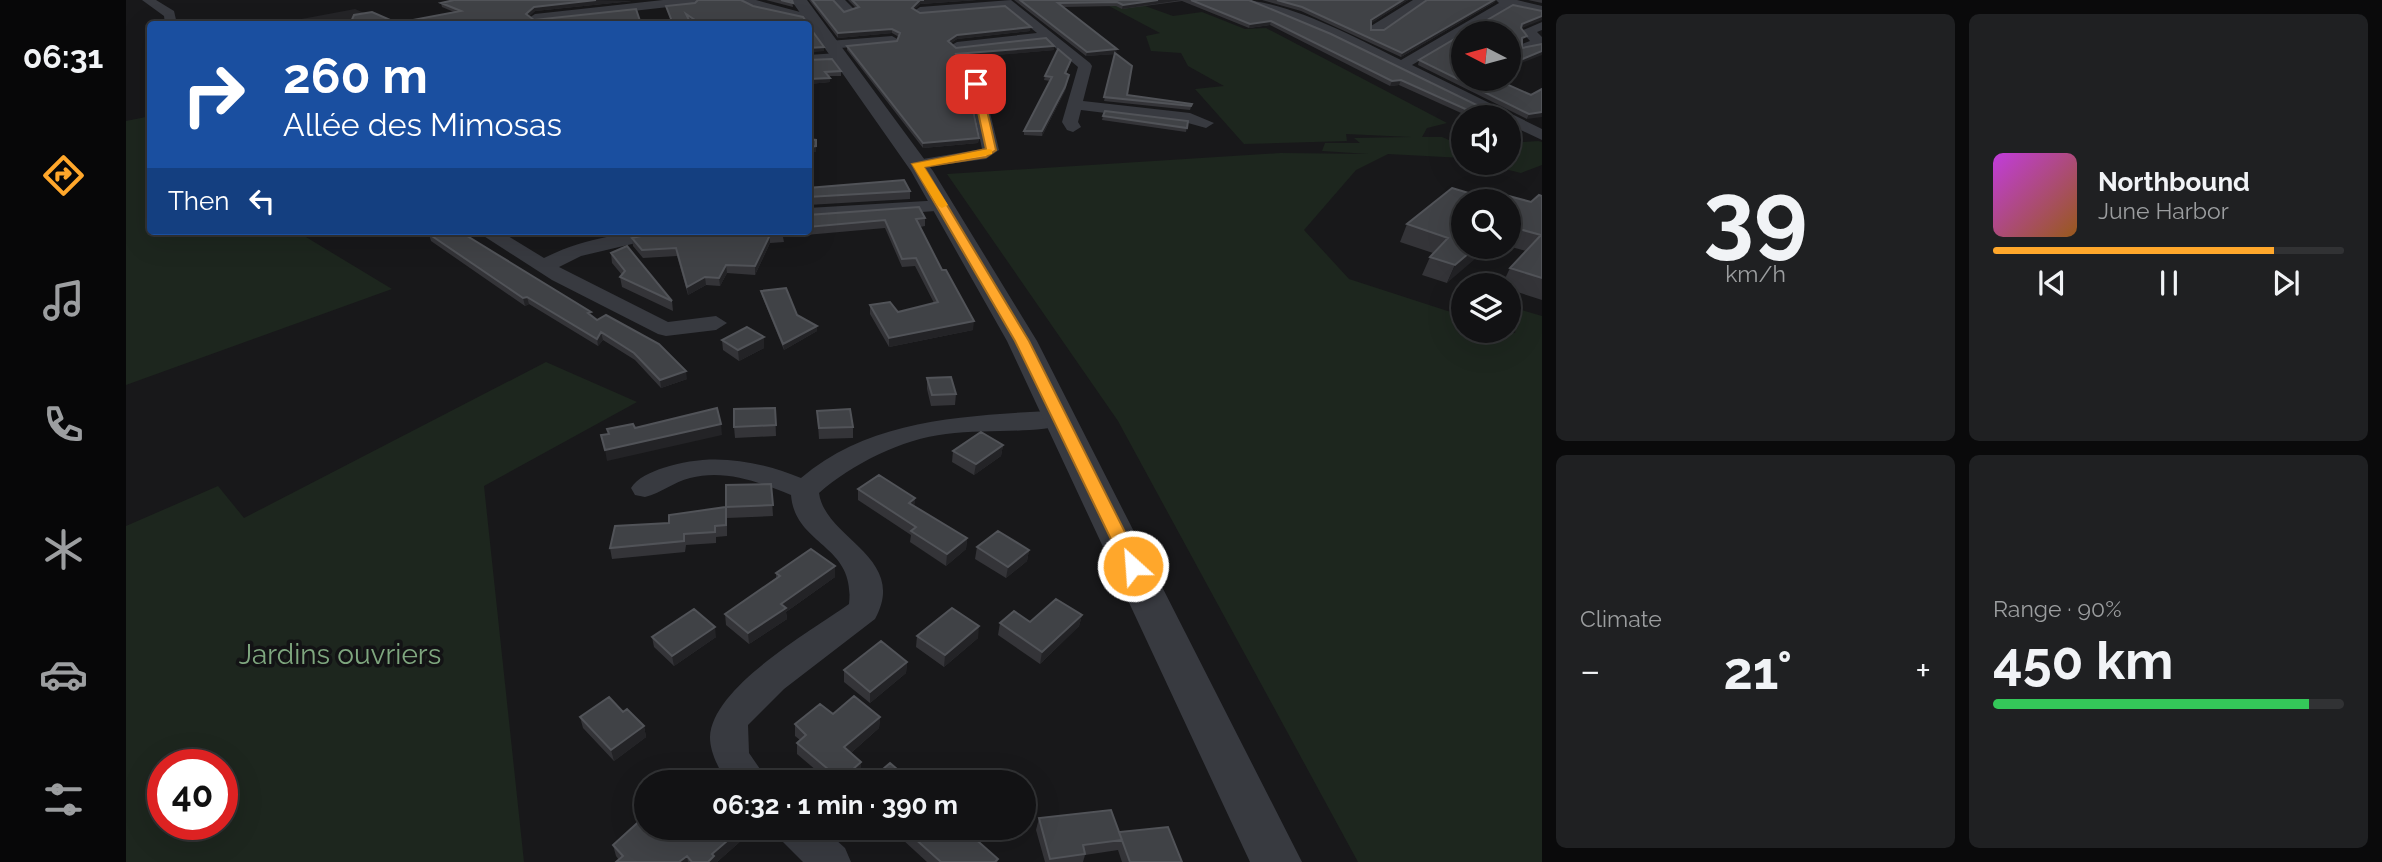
<!DOCTYPE html>
<meta charset="utf-8">
<style>
:root{--surface:#121214;--page:#1f2022;--text:#f1f3f6;--muted:#9c9ea0;--line:#313234;--accent:#ffa72b}
body{margin:0;font-family:Raleway,sans-serif;background:var(--page);color:var(--text);height:100vh;display:flex;flex-direction:column;font-size:26px;white-space:nowrap}
*{box-sizing:border-box;margin:0}
p{font-size:23px;color:var(--muted)}
.icon{flex:none;width:38px;height:38px;fill:none;stroke:currentColor;stroke-width:2;stroke-linecap:round;stroke-linejoin:round}
.map{position:relative;flex:1;overflow:hidden}
.details{display:flex;flex-direction:column;gap:14px;padding:14px;background:#0a0a0b;width:840px}
.details>*{flex:none}
.banner{position:absolute;left:21px;top:21px;width:665px;height:214px;border-radius:7px;box-shadow:0 7px 28px #0002,0 0 0 2px var(--line);background:#1a4fa0;color:#fff;overflow:hidden}
.needle{width:46px;rotate:276deg}
.buttons{position:absolute;left:1325px;top:21px;display:grid;gap:14px}
.buttons a{display:grid;place-items:center;width:70px;height:70px;border-radius:50%;background:var(--surface);box-shadow:0 7px 28px #0002,0 0 0 2px var(--line);font-size:35px}
.speed{position:absolute;left:21px;top:749px;display:flex;gap:14px;font-size:35px;font-weight:700;text-align:center}
.speed>*{display:grid;place-content:center;width:91px;height:91px;border-radius:50%;background:var(--surface);box-shadow:0 7px 28px #0002,0 0 0 2px var(--line);line-height:1}
.speed .limit{border:10px solid #d22;background:#fff;color:#111}
.pin{position:absolute;display:grid;place-items:center;width:60px;height:60px;color:#fff;margin:-30px;border-radius:14px;box-shadow:0 4px 10px #0006}
.me{position:absolute;width:77px;margin:-38px;rotate:334deg;stroke-linejoin:round;filter:drop-shadow(0 0 5px #0008)}
.turn{display:flex;align-items:center;gap:24px;height:147px;padding:0 21px;font-size:32px}
.turn .icon{width:91px;height:91px;stroke-width:2.5}
.turn b{display:block;font-size:49px;line-height:60px}
.then{display:flex;align-items:center;height:66px;padding:0 21px;background:#0003;gap:14px;font-size:26px}
.big{font-size:52px;font-weight:700;line-height:1.1}
.details .tile{flex:1;display:flex;flex-direction:column;justify-content:center;gap:10px;min-width:0;padding:0 24px;border-radius:10px;background:var(--page)}
.details .dial{align-items:center;gap:0}
.dial b{font-size:91px;line-height:1}
.song{display:flex;align-items:center;gap:21px}
.cover{width:84px;height:84px;border-radius:10px;background:linear-gradient(135deg,hsl(290 70% 55%),hsl(30 70% 35%))}
.played{height:7px;border-radius:4px;background:linear-gradient(90deg,var(--accent) 80%,var(--line) 80%)}
.keys{display:flex;justify-content:space-around;direction:ltr}
.heat{display:flex;justify-content:space-between;align-items:center;font-size:38px;direction:ltr}
.charge{height:10px;border-radius:5px;background:linear-gradient(90deg,#34c759 90%,var(--line) 0)}
.details .tiles{flex:1;display:grid;gap:14px;grid-template-columns:repeat(2,1fr)}
.trip{position:absolute;left:508px;top:770px;width:402px;height:70px;border-radius:35px;background:var(--surface);box-shadow:0 7px 28px #0002,0 0 0 2px var(--line);font-weight:700;line-height:70px;text-align:center}
main{display:flex;flex:1;min-height:0}
.dock{display:flex;flex-direction:column;width:126px;justify-content:space-around;align-items:center;background:#070708;color:var(--muted)}
.dock .icon{width:49px;height:49px}
.dock .selected{color:var(--accent)}
.dock b{font-size:32px;color:var(--text)}
.map>svg:first-child{display:block}
.built{fill:#242427}
.green{fill:#1d261e;fill-rule:evenodd}
.lines{fill:none;stroke-linecap:round;stroke-linejoin:round}
.minor{fill:#383a40;fill-rule:evenodd}
.tertiary{fill:#383a40;fill-rule:evenodd}
.wall{fill:#343438}
.shaded-wall{fill:#232326}
.building{fill:#404246;stroke:#515358;stroke-width:2}
.route{fill:#ffa72b;stroke:#a66d1c;stroke-width:2}
.slow{fill:#f59e0b}
.labels{text-anchor:middle;dominant-baseline:central;stroke-width:7;stroke-linejoin:round;paint-order:stroke}
.near-park-label{font-size:28px;fill:#7fa77f;stroke:#131315}
</style>
<main>
<nav class="dock">
<b>06:31</b>
<svg class="icon selected" aria-label="directions" viewBox="0 0 24 24"><path d="M12 3l9 9-9 9-9-9zM9 14v-3h6M13 9l2 2-2 2"/></svg>
<svg class="icon" aria-label="music" viewBox="0 0 24 24"><path d="M9 18V5l10-2v13"/><circle cx="6" cy="18" r="3"/><circle cx="16" cy="16" r="3"/></svg>
<svg class="icon" aria-label="phone" viewBox="0 0 24 24"><path d="M5 4h4l2 5-3 2q2 4 5 5l2-3 5 2v4C11 20 4 13 5 4z"/></svg>
<svg class="icon" aria-label="climate" viewBox="0 0 24 24"><path d="M12 3v18M4 7l16 10M4 17L20 7"/></svg>
<svg class="icon" aria-label="car" viewBox="0 0 24 24"><path d="M5 17H2v-5l4-1 3-4h7l3 4 3 1v5h-3M9 17h6M6 11h13"/><circle cx="7" cy="17" r="2"/><circle cx="17" cy="17" r="2"/></svg>
<svg class="icon" aria-label="filters" viewBox="0 0 24 24"><path d="M4 7h16M4 17h16"/><circle cx="9" cy="7" r="2"/><circle cx="15" cy="17" r="2"/></svg>
</nav>
<div class="map">
<svg width="1416" height="862" viewBox="0 0 1416 862">
<rect width="100%" height="100%" fill="#18181a"/>
<!-- built -->
<path class="built" d="M229 9 261 23 155 24 165 21Z"/>
<!-- green -->
<path class="green" d="M1008 2 1047 16 1076 12 1119 29 1140 28 1321 123 1301 128 1296 137H1316L1337 146V158L1262 154 1230 170 1178 230 1223 279 1337 316V331L1389 333 1392 309 1416 316V862H1232L992 421 821 174 1154 153 1243 154 1196 151 1199 143H1234L1228 138 1285 137 1220 134 1221 141 1118 144 1069 89 1098 86 1062 66 1055 53 1025 51 1020 36 1034 33 983 6Z
M20 117 24 120V231H170L266 289 0 385V121Z
M1412 141 1416 142V165L1395 173 1355 163H1382L1383 143Z
M420 362 511 402 358 486 398 862H0V526L92 486 118 518ZM37 765H96V824H37Z"/>
<g class="lines">
<!-- minor -->
<path class="minor" d="M16 0H30L48 11 51 24H39L38 16Z
M537 0H575L569 4 409 22 403 18 409 14Z
M613 0H630L689 16C675 26 626 10 613 0Z
M706 0H719L730 11 720 14Z
M885 0 964 63 966 66 957 101 1064 113 1088 123 1080 128 1062 123 955 110 952 122 955 127 947 132 941 130 936 122 952 67 920 40 831 50 824 46 831 42 911 33 879 7 794 15 788 11 794 7Z
M1113 0C1161 0 1232 39 1275 60L1373 3 1370 0H1391L1416 6V14L1385 6 1286 65 1416 129V140L1382 124V117H1368L1205 36Z
M1287 0H1301L1255 32H1245V26Z
M1416 22V30L1411 32 1416 37V46L1396 50V44L1404 41 1395 31Z
M766 36 773 40 771 43 703 49 696 45 703 41Z
M712 53 719 57 717 60 682 63V55Z
M850 80 857 84 873 150 860 159 785 169 782 165 785 161 856 149 843 84Z
M817 200 826 206 824 210 682 220V208Z
M350 231H374L418 258C458 238 502 231 547 231L544 235 455 256 433 267 542 322 590 316 601 323 590 330 540 336 532 334 426 280Z
M936 410 945 412 949 418 945 424C905 434 861 429 820 434 776 439 726 464 693 493 699 539 783 557 749 619L658 689 622 725 623 753 643 782H601C593 769 584 753 584 737 586 687 685 631 723 604 730 544 669 546 665 495 633 482 599 469 564 478 548 482 535 493 519 497L509 495 505 488C511 478 525 472 537 468 585 452 629 460 675 478 748 416 846 416 936 410Z
M650 828H697L719 848 725 862H677L656 841Z"/>
<!-- tertiary -->
<path class="tertiary" d="M665 0H681L807 171 911 341 1176 862H1124L881 341 785 171Z"/>
</g>
<!-- wall -->
<path class="wall" d="M640 0H666L667 7Z
M683 0H707L718 12 730 8 722 0H851L794 4 788 9 794 13 904 31 831 39 825 43 830 48 928 50 832 58 841 89 853 138 852 143 797 148 721 50V46L771 41 773 37 766 33 712 38Z
M888 0H1123L1369 114 1381 115 1380 117H1344L1273 85 1264 86 1144 25 1123 28 1056 1 996 9 990 6 937 7 990 54 1001 95 1066 104 1064 110 978 101 989 54 960 56Z
M1136 0H1282L1245 23V30H1258L1369 2 1275 57 1175 11Z
M1402 0H1416V3Z
M506 1 409 11 403 16 408 20 515 24 271 23 328 12 316 7 315 3Z
M569 3 627 6 682 24H569L563 20 565 24H546L540 6Z
M682 60 715 71V76H703L704 82 683 84Z
M945 60 940 74 943 75 939 91 916 136 898 135V131L924 81 918 80 919 76Z
M1293 60 1337 79 1405 95 1416 89 1401 119 1292 65Z
M977 116 1062 121 1060 132 976 120Z
M682 188 784 191V199L682 205Z
M1349 195 1405 202 1416 196V300L1382 289V285H1376L1384 268 1400 251 1382 246V201L1337 247 1321 283 1296 275 1304 257 1307 253 1274 242 1281 224Z
M682 215 799 218V226L794 227 847 330 763 347 744 314V305L772 312 808 303 789 266 776 267 759 228 657 237 658 242 644 243 629 275 601 273 594 286 580 285 562 295 551 256 517 258 507 246 506 238 537 231H682Z
M303 234 466 316 561 379 535 388 509 360 477 340 472 346 403 304 399 306 305 241Z
M485 253 546 301 547 311 496 287 494 277 496 275 486 263Z
M635 291 671 315 691 331 658 350 636 296Z
M596 340 638 348 613 361 597 350Z
M801 378 830 394 829 405 805 406 801 389Z
M649 408 650 436 609 438 608 427Z
M691 411 727 427V438L693 439Z
M877 445 875 456 848 475 826 462 827 451Z
M645 484 647 516 601 518V536L590 537V543L560 545 559 552 486 559 484 548 543 523 600 507Z
M732 489 789 498 788 506 841 538 840 549 820 566 784 542 785 535 732 500Z
M851 547 903 550 901 561 880 578 849 559Z
M650 573 709 577 660 612 661 619 623 644 600 625 599 614 650 578Z
M956 615 953 626 914 664 872 635 874 623 904 622Z
M791 636 852 638 818 667 790 647Z
M526 637H590L548 666 528 647Z
M781 662 780 673 744 703 718 682V670Z
M707 714 754 717 753 728 725 753 735 774 725 782H704L671 754V743L674 740 669 736V724Z
M454 717 518 726 520 737 488 761 457 728Z
M913 818 993 832 1056 862H996L992 850 959 855 957 862H919L910 830Z
M555 828H625V832L591 862H490L493 860 490 856 487 845 543 838Z
M764 828H837L872 862H801Z"/>
<!-- shaded-wall -->
<path class="shaded-wall" d="M470 0 506 1 409 11 401 19 400 14 408 7Z
M794 0H851L794 4 786 12V8Z
M1032 0H1056L996 9 997 5Z
M1277 0H1282L1244 24 1245 20Z
M1368 0H1370L1369 2 1275 57 1276 53Z
M1416 16V20L1394 29 1396 24Z
M1145 21 1144 25 1123 28 1124 24Z
M905 27 904 31 831 39 822 45V41L831 35Z
M766 29V33L712 38V33Z
M928 46V50L829 59 830 54Z
M698 47V51L682 53V48Z
M991 49 990 54 960 56 961 52Z
M1416 51V55L1382 68V65Z
M943 75 939 91 916 136V131Z
M704 78V82L683 84V79Z
M1275 80 1273 85 1264 86 1266 81Z
M1416 112V117L1401 119 1403 114Z
M853 138 852 143 797 148V143Z
M690 146V152H682V147Z
M644 235V243L629 275V266Z
M1350 247H1363L1321 283 1329 265Z
M600 265 601 273 594 286 593 278Z
M579 277 580 285 562 295 561 287Z
M401 297 403 304 399 306 397 298Z
M848 321 847 330 763 347V338Z
M691 326V331L658 350 657 344Z
M475 332 477 340 472 346 471 339Z
M638 337V348L613 361 612 350Z
M560 371 561 379 535 388 534 380Z
M595 424 596 435 481 461 479 450Z
M877 445 875 456 848 475 850 464Z
M789 498 788 510 783 503Z
M841 538 840 549 820 566 821 554Z
M903 550 901 561 880 578 882 567Z
M709 566V577L660 612 661 619 623 644 622 633 655 604Z
M956 615 953 626 914 664 916 652Z
M853 626 852 638 818 667 819 655Z
M589 627 590 637 548 666 546 656Z
M781 662 780 673 744 703V692Z
M754 717 753 728 718 759V747Z
M518 726 520 737 488 761 485 750Z
M735 762V774L725 782H715V780Z
M616 828H625V832L591 862H582L586 854Z
M561 856 562 862H553Z"/>
<!-- building -->
<path class="building" d="M328 0H470L408 7 400 14 408 20 510 9 515 24H224L228 15 246 12 271 23 335 11 315 3Z
M572 0H615L627 6 677 17 682 24H575L560 14 565 24H547L540 6 569 3Z
M655 0H666L667 3Z
M686 0H707L718 12 733 7 726 0H798H794L786 8 794 13 879 6 905 27 831 35 822 41 830 48 920 38 928 46 830 54 842 78V84L837 85 843 91 853 138 797 143 721 46 771 41 774 33 766 29 712 33Z
M894 0H1032L997 5 991 2 932 3 991 49 961 52Z
M1065 0H1123L1205 34 1369 114 1381 115 1368 117H1357L1275 80 1266 81 1145 21 1124 24Z
M1151 0H1277L1245 20V30H1258L1301 0H1368L1276 53 1176 7Z
M1387 5 1416 11V16L1396 24 1395 28 1401 36 1396 38V48L1416 44V51L1382 65V33H1339Z
M682 25 698 47 682 48Z
M1337 34V79H1369L1405 95 1416 89V112L1403 114 1293 60Z
M932 49 945 60 939 73 943 75 939 87 916 131H898L926 77 919 76Z
M989 53 1006 66 1001 95 1066 104 1065 106 978 97Z
M706 59 715 71 699 72 704 78 683 79 682 60Z
M979 111 1062 121 1061 128 977 116Z
M682 139 690 140V146L682 147Z
M778 180 784 191 682 197V188Z
M1326 188 1349 195 1357 189 1405 202 1413 195 1416 196V278L1384 268 1415 235 1382 226V201H1337V247H1350L1329 265 1304 257 1322 238 1281 224Z
M793 207 799 218 790 219 816 270H820L848 321 763 338 744 305 764 302 772 312 812 302 790 258 776 259 759 220 682 227V215Z
M310 231H333L465 312 462 313 471 320 480 315 533 344 560 371 534 380 508 353 475 332 471 339 401 297 397 298 303 234Z
M537 231H656L657 234 644 235 629 266 600 265 593 278 579 277 561 287 550 248 516 250 506 238Z
M501 246 546 301 494 277 499 271 485 253Z
M660 288 671 315 691 326 657 344 635 291Z
M621 327 638 337 612 350 596 340Z
M825 377 830 394 806 395 801 378Z
M591 408 595 424 479 450 475 435 483 434 481 429 507 424 509 428Z
M649 408 650 425 608 427V409Z
M724 409 727 427 693 428 691 411Z
M855 432 877 445 850 464 827 451Z
M753 475 789 498 783 503 841 538 821 554 785 531 790 527 732 489Z
M645 484 647 505 600 507V485Z
M600 507V525L589 526V532L558 534V541L484 548 489 526 543 523V515Z
M872 531 903 550 882 567 851 547Z
M685 549 709 566 655 604 660 608 622 633 599 614 654 576 650 573Z
M930 599 956 615 916 652 874 623 888 611 904 622Z
M826 608 853 626 819 655 791 636Z
M568 609 589 627 546 656 526 637Z
M755 641 781 662 744 692 718 670Z
M728 696 754 717 718 747 735 762 715 780 671 743 680 735 669 724 694 704 707 714Z
M483 697 497 712 501 709 518 726 485 750 454 717Z
M764 763 786 782H742Z
M985 810 996 840 957 845 959 854 924 859 913 818Z
M520 815V828H534L543 838 555 828H616L586 854 588 856 582 862H566L561 856 553 862H490L497 856 487 845Z
M1042 827 1056 862H1004L993 832Z
M777 828H837L872 859 869 862H815Z"/>
<!-- route -->
<path class="route" d="M850 82 855 84 870 150 860 157 798 167 903 341 1016 566 1014 571H1001L998 566 889 341 786 164 860 149 846 84Z"/>
<!-- slow -->
<path class="slow" d="M863 149 866 150V154L798 167 822 205 816 208 811 205 786 164Z"/>
<g class="labels">
<!-- near-park labels -->
<g class="near-park-label">
<text x="214" y="654">Jardins ouvriers</text>
</g>
</g>
</svg>
<div class="buttons">
<a><svg class="needle" viewBox="-14 -14 28 28"><path d="M0-13l5 13h-10z" fill="#e53935"/><path d="M0 13l5-13h-10z" fill="#9c9ea0"/></svg></a>
<a><svg class="icon" aria-label="sound" viewBox="0 0 24 24"><path d="M4 9h4l5-4v14l-5-4H4zM17 9q2 3 0 6"/></svg></a>
<a><svg class="icon" aria-label="search" viewBox="0 0 24 24"><circle cx="10" cy="10" r="6"/><path d="M15 15l6 6"/></svg></a>
<a><svg class="icon" aria-label="layers" viewBox="0 0 24 24"><path d="M12 4l9 5-9 5-9-5zM3 14l9 5 9-5"/></svg></a>
</div>
<div class="speed"><div class="limit">40</div></div>
<div class="pin" style="left:850px;top:84px;background:#d93025"><svg class="icon" aria-label="arrive" viewBox="0 0 24 24"><path d="M6 21V4h12l-3 4 3 4H6"/></svg></div>
<svg class="me" style="left:1007px;top:566px" viewBox="-20 -20 40 40"><circle r="17" fill="#ffa72b" stroke="#fff" stroke-width="3"/><path d="M0-11L8 9 0 5-8 9z" fill="#fff"/></svg>
<div class="trip">06:32 · 1 min · 390 m</div>
<div class="banner">
<div class="turn"><svg class="icon" aria-label="right" viewBox="0 0 24 24"><path d="M7 20v-9h11M14 6l5 5-5 5"/></svg><div><b>260 m</b>Allée des Mimosas</div></div>
<div class="then">Then<svg class="icon" aria-label="left" viewBox="0 0 24 24"><path d="M17 20v-9H6M10 6l-5 5 5 5"/></svg></div>
</div>
</div>
<section class="details">
<div class="tiles">
<div class="tile dial"><b>39</b><p>km/h</p></div>
<div class="tile">
<div class="song"><i class="cover"></i><div><b>Northbound</b><p>June Harbor</p></div></div>
<div class="played"></div>
<div class="keys"><svg class="icon" aria-label="previous" viewBox="0 0 24 24"><path d="M18 5L8 12l10 7zM5 5v14"/></svg><svg class="icon" aria-label="pause" viewBox="0 0 24 24"><path d="M8 5v14M16 5v14"/></svg><svg class="icon" aria-label="next" viewBox="0 0 24 24"><path d="M6 5l10 7-10 7zM19 5v14"/></svg></div>
</div>
<div class="tile"><p>Climate</p>
<div class="heat"><a>−</a><b class="big">21°</b><a>+</a></div>
</div>
<div class="tile"><p>Range · 90%</p><b class="big">450 km</b><div class="charge"></div></div>
</div>
</section>
</main>
